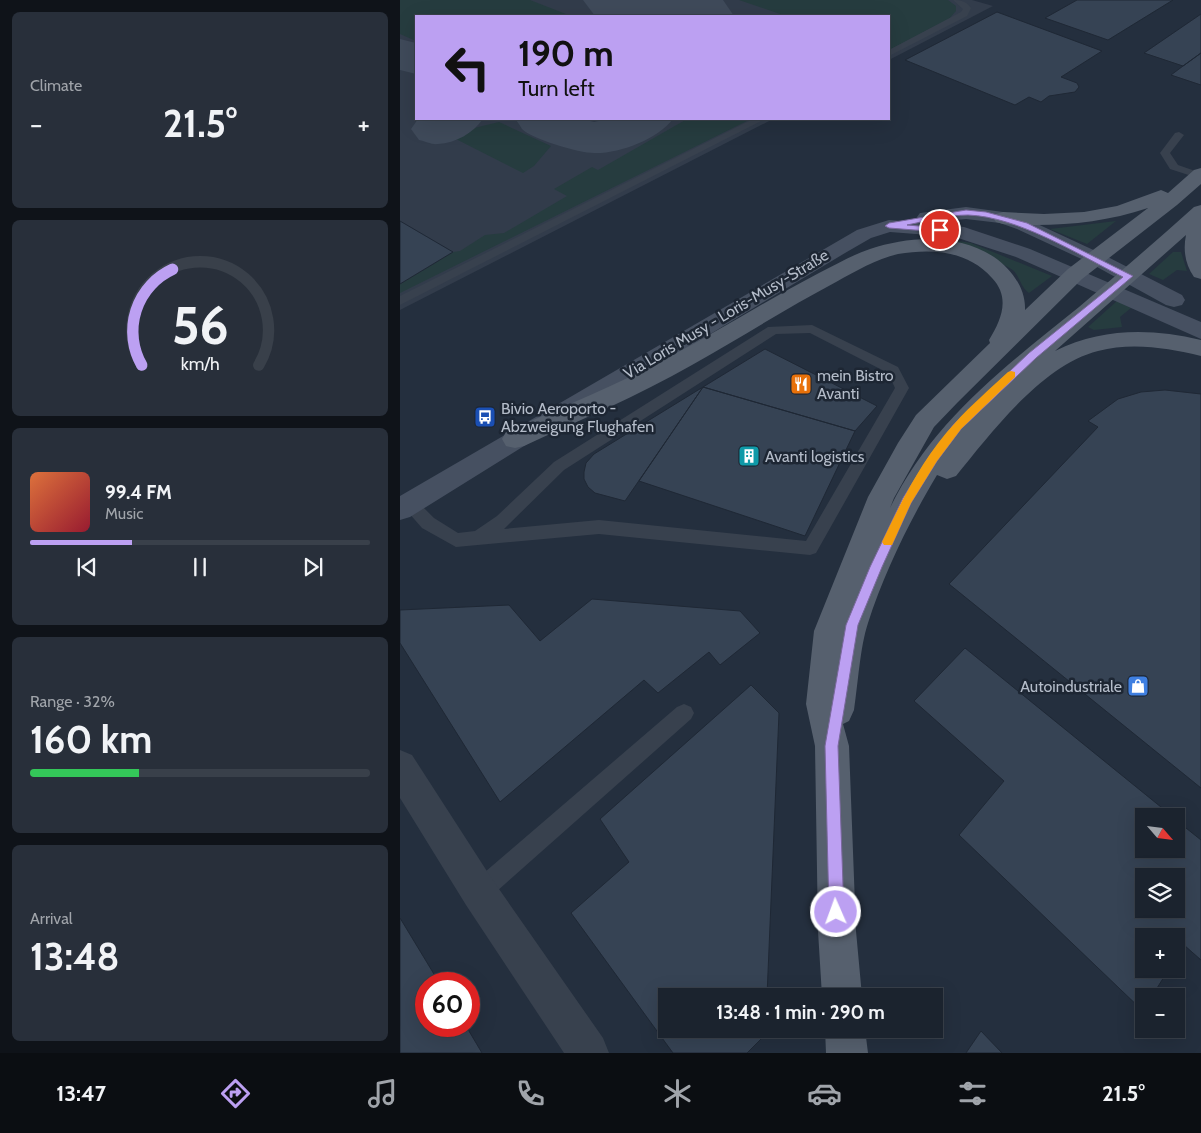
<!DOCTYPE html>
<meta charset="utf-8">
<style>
:root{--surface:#1b232e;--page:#282f3a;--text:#f1f3f6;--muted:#a0a4aa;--line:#39404a;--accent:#bca0f2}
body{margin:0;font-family:Cabin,sans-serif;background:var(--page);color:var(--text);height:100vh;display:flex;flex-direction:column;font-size:19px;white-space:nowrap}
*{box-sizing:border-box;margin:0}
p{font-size:16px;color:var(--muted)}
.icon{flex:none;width:28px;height:28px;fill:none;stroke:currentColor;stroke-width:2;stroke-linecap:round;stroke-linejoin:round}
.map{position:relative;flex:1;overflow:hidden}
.side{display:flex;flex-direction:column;gap:12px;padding:12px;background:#0f1319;width:400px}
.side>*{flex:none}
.top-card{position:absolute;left:15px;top:15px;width:475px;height:105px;border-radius:0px;box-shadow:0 5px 20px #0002,0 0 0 1px var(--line);background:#bca0f2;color:#111;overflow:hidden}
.needle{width:32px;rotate:118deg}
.buttons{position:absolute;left:735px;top:808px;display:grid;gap:10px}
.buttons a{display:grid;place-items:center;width:50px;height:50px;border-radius:0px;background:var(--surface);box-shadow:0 5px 20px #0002,0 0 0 1px var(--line);font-size:25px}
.speed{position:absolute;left:15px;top:972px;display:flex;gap:10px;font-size:25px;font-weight:700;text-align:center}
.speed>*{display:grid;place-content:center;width:65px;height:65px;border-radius:50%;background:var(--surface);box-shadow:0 5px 20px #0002,0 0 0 1px var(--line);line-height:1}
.speed .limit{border:8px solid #d22;background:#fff;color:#111}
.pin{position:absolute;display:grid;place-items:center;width:42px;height:42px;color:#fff;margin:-21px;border:2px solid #fff;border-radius:50%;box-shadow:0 1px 5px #0007}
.me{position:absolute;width:55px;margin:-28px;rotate:358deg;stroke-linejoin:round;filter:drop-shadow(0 0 4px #0008)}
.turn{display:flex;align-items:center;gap:18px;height:105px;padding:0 20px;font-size:22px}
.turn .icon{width:65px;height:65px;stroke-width:2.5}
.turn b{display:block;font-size:35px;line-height:42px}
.big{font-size:38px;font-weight:800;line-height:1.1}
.side .tile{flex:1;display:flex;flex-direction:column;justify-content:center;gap:8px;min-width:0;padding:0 18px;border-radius:8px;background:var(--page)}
.side .dial{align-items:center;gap:0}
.dial svg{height:130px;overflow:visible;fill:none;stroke:var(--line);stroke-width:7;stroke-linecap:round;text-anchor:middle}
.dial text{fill:var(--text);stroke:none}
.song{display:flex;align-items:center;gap:15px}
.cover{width:60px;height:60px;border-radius:8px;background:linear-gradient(135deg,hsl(20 70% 55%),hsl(350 70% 35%))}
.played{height:5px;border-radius:2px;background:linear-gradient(90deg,var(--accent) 30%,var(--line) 30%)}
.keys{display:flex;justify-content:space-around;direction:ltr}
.heat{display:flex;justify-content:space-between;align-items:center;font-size:28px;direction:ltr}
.charge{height:8px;border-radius:4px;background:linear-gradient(90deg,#34c759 32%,var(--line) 0)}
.trip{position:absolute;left:258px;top:988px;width:285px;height:50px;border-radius:0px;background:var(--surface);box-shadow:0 5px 20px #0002,0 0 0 1px var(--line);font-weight:800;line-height:50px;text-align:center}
.dock{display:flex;height:80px;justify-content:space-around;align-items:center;background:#0b0e12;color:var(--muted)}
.dock .icon{width:35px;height:35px}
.dock .active{color:var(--accent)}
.dock b{font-size:22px;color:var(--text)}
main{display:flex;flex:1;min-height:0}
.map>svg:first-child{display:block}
.airport{fill:#323c4b}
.green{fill:#263c3f}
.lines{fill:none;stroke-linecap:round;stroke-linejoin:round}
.taxiway{fill:#3f4a5a;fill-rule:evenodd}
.runway{fill:#3f4a5a;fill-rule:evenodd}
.building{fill:#364354;stroke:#1f2835;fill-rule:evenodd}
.lane{fill:#38414e;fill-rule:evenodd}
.street{fill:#38414e;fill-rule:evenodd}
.secondary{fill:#465061;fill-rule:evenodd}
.primary{fill:#56606e;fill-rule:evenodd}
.route{fill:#bca0f2;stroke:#7a689d}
.slow{fill:#f59e0b}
.labels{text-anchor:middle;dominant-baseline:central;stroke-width:5;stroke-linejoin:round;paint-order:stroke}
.street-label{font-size:16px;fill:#b4bcc9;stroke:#1d2633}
.poi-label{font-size:16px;fill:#b4bcc9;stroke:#1d2633;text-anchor:start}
</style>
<main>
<section class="side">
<div class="tile"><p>Climate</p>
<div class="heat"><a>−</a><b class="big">21.5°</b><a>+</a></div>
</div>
<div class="tile dial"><svg viewBox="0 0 100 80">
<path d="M14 69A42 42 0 1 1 86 69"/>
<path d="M14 69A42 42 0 0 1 33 10" stroke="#bca0f2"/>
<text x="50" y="56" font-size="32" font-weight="700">56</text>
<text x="50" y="72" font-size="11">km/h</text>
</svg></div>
<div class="tile">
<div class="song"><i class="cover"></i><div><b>99.4 FM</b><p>Music</p></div></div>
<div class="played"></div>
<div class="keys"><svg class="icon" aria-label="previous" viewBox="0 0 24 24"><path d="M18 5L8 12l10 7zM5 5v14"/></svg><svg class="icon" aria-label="pause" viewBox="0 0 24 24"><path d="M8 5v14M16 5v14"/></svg><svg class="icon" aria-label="next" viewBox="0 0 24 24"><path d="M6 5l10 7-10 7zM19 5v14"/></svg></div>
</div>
<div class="tile"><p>Range · 32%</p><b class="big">160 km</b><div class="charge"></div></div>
<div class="tile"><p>Arrival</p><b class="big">13:48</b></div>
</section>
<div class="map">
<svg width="801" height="1053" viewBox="0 0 801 1053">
<rect width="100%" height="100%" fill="#242f3e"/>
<!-- airport -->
<path class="airport" d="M0 0H572L593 6 489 60V16H16V119H373L0 310Z"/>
<!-- green -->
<path class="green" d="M0 0H130L171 16H16V41L0 34Z
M339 0H548L556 6V11L549 19 489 50V16H386Z
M287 119H351L0 293V284L53 252 60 251 85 235 104 233 167 196 154 189 192 167 198 170Z
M99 122 151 146 134 166 123 173 52 137 66 130Z
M716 221 687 244 650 229Z
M535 237 571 243 652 276 629 293C621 287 620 278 614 271 610 268 605 265 600 263 579 249 560 243 535 239Z
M773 252H781L787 271 777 270 763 280 749 274Z
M717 301 731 308 720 317 722 327 694 330 688 327Z"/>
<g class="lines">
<!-- taxiway -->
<path class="taxiway" d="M0 39 16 43V74L0 70Z
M18 119H83C73 133 56 143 38 144 32 145 25 141 19 140L11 129Z
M115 119H183L194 122 208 119H273C258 139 219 154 194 153 179 153 132 139 122 129 120 126 118 122 115 119Z"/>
<!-- runway -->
<path class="runway" d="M183 0H323L334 16H195Z"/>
</g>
<!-- building -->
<path class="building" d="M677 0H773L708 40 645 18Z
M597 12 702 51 661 77 677 83 679 87 675 92 649 96 641 102 629 97 615 105 505 60Z
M801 14V53L783 66 744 53Z
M801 53V85L771 75 783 66Z
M0 221 53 252 0 284Z
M365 349 477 406 455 431 303 387Z
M303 387 225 501 195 493 188 487 184 479V472L186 463 194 454Z
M303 387 455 431 405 536 239 481Z
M765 390 801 394V788L549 584 698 427 688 421 718 399 741 392Z
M192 599 340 611 360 633 320 665 309 652 258 693 244 680 100 802 0 643V610L109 605 140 641Z
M565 648 772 816H744V849H776V820L801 840V960L784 945 776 958V936H744V969H769L752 996H744L743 1011 559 835 604 781 514 701ZM744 876H776V909H744Z
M351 685 379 713 367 996H266V1029H365V1035L347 1053H273L171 913 229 862 200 819Z
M0 918 40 984H26V1026H66L82 1053H0Z
M581 1031 602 1053H566Z"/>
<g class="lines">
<!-- lane -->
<path class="lane" d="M553 0C561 0 566 1 571 8L567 16 489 56V50L561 12 563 9Z
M353 119H365L0 305V296Z
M779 132 784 135 770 153 778 165 801 173V179L770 169 760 153 775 133Z
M412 325 498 367 509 388 416 553 410 555 199 534 56 547 22 528 1 504 3 499 9 498 15 499 34 518 58 533 75 531 97 516 154 462 368 327ZM410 333 488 373 495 388 406 541 199 520 104 529 164 470 376 334Z
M284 704 291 707 294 713 291 719 87 900 79 903 71 900 68 892 71 884 277 707Z"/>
<!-- street -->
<path class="street" d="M0 750 12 755 92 879 203 1038 209 1053H164L66 905 0 798Z"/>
<!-- secondary -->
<path class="secondary" d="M566 207 603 212 631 221 702 254 782 295 785 300 782 305 774 307 766 305 688 262 617 229 600 223 566 219 527 223 564 227 630 249 801 322V339L616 257 555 237 490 232 471 238 445 253 124 446 10 517 0 520V496L457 230 489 220 527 223 520 221 517 217 520 213Z"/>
<!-- primary -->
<path class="primary" d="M801 168V184L777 205 682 279 558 402 534 427 494 498 490 508C532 421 606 366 679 307 718 274 756 241 794 207L801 205V279L794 277C785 264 783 250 786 235L655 351C702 328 750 328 801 340V356C768 348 732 342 698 351 642 365 591 433 556 476L547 479 537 475C510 520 484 573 468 623 460 647 458 684 454 710L449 721 443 724 449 746 456 931 462 996H422L418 931 415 746 406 704 414 631 468 497 498 443 516 415 590 343 589 340C601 320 611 298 592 278 568 251 533 248 498 254 476 259 456 271 436 282 387 308 340 338 292 365 238 396 180 420 124 446L115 448 106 446 102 439 106 432C160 408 215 386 267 358 319 331 367 300 419 273 435 265 452 255 470 249 510 236 557 233 594 257 611 269 626 288 625 310L668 269 748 208C700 224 653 227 603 224L596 222 593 218 596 214 603 212 644 214 684 212 717 206 761 190 768 193 794 170Z
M425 1029H465L468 1053H426Z"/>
</g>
<!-- route -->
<path class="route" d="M566 210 586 212 627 223 733 276 636 358 561 429 537 461 511 503 482 567 458 625 438 746 444 912 442 918 436 920 431 918 429 912 425 746 446 625 470 567 503 498 530 455 554 424 629 353 723 277C677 254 619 217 568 215 548 215 527 221 507 225L543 228 544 230 540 232 489 228 485 226 489 223Z"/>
<!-- slow -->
<path class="slow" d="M611 371 615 372V377L561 429 537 461 511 503 492 545H484L482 542C502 500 523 457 555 423 571 405 590 389 608 372Z"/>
<!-- icons -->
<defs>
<g id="restaurant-square" transform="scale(1.125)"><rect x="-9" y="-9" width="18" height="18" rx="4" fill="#e8710a" stroke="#1d2633"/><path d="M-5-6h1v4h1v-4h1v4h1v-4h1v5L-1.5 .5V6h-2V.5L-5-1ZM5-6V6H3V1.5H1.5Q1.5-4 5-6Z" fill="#fff"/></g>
<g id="bus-square" transform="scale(1.125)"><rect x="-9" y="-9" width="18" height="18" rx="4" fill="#1a4fb4" stroke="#1d2633"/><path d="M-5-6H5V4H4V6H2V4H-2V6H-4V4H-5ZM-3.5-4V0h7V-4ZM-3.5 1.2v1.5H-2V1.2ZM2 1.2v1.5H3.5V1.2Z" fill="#fff"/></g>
<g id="building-square" transform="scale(1.125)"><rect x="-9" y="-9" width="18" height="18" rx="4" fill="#0f9aa8" stroke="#1d2633"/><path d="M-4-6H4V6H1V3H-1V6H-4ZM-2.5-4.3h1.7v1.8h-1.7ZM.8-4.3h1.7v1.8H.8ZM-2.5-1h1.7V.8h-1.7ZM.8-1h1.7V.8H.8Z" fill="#fff"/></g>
<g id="shop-square" transform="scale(1.125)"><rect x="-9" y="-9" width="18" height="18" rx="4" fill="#3f7fe0" stroke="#1d2633"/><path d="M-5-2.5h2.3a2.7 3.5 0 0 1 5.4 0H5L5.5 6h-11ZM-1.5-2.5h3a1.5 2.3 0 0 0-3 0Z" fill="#fff"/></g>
</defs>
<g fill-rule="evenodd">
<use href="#restaurant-square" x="401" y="384"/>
<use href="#bus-square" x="85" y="417"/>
<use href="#building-square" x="349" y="456"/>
<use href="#shop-square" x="738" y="686"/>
</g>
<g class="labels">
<!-- street labels -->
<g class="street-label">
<text transform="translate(326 314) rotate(-31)">Via Loris Musy - Loris-Musy-Straße</text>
</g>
<!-- poi labels -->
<g class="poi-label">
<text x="417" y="375">mein Bistro<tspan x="417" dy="18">Avanti</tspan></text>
<text x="101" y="408">Bivio Aeroporto -<tspan x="101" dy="18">Abzweigung Flughafen</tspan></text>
<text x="365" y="456">Avanti logistics</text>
<text x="722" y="686" text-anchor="end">Autoindustriale</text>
</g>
</g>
</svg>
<div class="buttons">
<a><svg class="needle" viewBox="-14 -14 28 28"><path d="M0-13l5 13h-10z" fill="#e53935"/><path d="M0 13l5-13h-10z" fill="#a0a4aa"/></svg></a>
<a><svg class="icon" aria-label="layers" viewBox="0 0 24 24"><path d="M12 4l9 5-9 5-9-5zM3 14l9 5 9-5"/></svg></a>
<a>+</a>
<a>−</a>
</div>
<div class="speed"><div class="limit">60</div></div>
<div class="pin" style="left:540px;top:230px;background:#d93025"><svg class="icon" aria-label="arrive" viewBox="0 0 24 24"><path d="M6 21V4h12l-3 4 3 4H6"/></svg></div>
<svg class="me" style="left:436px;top:912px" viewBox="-20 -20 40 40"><circle r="17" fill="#bca0f2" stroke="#fff" stroke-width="3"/><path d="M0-11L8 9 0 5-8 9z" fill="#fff"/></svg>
<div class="trip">13:48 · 1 min · 290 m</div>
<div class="top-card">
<div class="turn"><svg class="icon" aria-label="left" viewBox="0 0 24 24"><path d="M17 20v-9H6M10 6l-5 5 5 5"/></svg><div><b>190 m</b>Turn left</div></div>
</div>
</div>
</main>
<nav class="dock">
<b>13:47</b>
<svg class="icon active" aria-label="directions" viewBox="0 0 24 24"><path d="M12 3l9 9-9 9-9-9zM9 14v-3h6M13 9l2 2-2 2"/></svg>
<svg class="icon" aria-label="music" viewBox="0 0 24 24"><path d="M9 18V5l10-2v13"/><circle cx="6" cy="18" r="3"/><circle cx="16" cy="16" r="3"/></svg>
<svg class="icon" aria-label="phone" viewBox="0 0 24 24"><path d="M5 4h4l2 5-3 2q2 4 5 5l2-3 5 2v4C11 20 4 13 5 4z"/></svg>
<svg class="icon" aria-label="climate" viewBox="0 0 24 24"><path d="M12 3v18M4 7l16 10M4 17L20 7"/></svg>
<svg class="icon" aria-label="car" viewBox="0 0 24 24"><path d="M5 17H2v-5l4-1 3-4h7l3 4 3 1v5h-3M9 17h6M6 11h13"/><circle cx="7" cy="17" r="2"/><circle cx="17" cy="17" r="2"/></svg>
<svg class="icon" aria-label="filters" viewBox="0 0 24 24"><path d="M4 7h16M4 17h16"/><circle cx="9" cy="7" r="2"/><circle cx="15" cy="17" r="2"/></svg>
<b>21.5°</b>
</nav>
